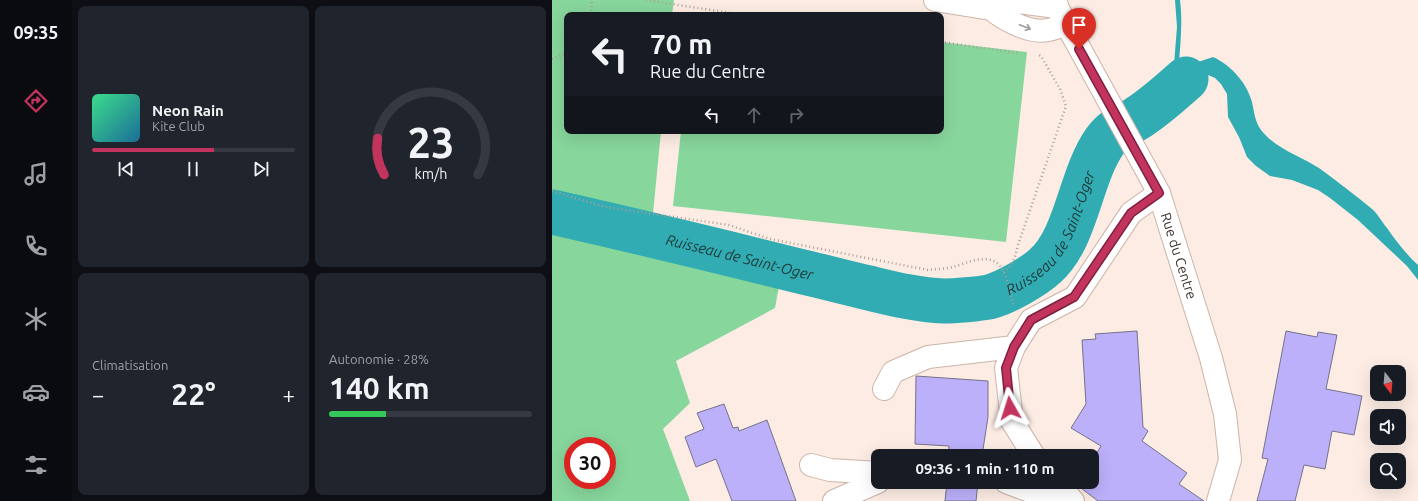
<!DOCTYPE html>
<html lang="fr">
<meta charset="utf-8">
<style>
:root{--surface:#171b24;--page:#20242c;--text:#f1f3f6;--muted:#9ea1a6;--line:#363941;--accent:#c2335e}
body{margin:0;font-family:Ubuntu,sans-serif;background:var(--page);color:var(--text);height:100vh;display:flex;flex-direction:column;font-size:15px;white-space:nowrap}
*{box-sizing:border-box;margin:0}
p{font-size:13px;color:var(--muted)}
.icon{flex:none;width:22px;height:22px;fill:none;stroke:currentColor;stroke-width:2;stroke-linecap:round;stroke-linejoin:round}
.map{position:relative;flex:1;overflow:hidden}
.drawer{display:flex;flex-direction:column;gap:6px;padding:6px;background:#0d0f14;width:480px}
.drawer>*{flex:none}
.hud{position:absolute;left:12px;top:12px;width:380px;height:122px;border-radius:8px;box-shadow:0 4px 16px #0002;background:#171b24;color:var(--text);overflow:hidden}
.needle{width:26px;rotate:164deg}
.fabs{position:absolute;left:818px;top:365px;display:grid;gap:8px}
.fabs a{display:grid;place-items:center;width:36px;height:36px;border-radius:8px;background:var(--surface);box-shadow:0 4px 16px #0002;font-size:20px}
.speed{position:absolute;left:12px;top:437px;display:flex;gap:8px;font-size:20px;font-weight:700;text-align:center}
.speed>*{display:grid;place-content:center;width:52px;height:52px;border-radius:50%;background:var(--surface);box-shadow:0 4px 16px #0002;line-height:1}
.speed .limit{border:6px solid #d22;background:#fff;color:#111}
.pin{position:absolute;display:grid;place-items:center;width:34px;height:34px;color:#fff;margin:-41px -17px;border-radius:50% 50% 50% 0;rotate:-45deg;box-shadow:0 0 4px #0007}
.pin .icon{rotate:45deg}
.me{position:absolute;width:44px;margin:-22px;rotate:354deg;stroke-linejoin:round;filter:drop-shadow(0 0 3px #0008)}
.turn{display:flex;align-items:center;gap:14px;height:84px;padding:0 20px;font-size:18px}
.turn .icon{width:52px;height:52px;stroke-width:2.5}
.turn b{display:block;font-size:28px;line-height:34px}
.lanes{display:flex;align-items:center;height:38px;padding:0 20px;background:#0003;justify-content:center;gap:20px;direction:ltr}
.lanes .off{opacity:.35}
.big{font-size:30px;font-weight:700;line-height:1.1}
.drawer .tile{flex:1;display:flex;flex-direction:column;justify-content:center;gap:6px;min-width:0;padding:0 14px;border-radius:8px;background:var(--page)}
.drawer .dial{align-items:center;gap:0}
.dial svg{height:104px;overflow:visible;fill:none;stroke:var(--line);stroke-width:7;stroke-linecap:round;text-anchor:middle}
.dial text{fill:var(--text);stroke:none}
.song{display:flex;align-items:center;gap:12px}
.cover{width:48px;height:48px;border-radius:6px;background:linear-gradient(135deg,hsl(150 70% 55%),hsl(200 70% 35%))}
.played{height:4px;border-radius:2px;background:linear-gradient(90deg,var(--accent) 60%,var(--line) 60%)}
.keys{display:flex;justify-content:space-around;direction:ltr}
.heat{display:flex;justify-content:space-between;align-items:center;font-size:22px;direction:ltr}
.charge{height:6px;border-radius:3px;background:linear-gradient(90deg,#34c759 28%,var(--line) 0)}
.drawer .tiles{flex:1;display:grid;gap:6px;grid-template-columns:repeat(2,1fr)}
.trip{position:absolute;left:319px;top:449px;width:228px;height:40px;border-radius:8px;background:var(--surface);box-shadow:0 4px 16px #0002;font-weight:700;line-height:40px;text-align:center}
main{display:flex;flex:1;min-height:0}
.dock{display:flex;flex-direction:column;width:72px;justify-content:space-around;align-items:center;background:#090b0e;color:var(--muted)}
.dock .icon{width:28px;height:28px}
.dock .selected{color:var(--accent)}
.dock b{font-size:18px;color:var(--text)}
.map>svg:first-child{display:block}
.green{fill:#87d69c;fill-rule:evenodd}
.water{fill:#31acb3}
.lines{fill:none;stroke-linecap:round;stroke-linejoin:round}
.river{stroke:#31acb3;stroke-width:45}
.building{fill:#bcb0fa;stroke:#757287}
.minor-casing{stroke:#ccb4a7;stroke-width:24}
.tertiary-casing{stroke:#ccb4a7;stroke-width:24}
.path{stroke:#ab9e97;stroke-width:2.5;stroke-dasharray:1 3;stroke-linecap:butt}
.minor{stroke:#fff;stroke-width:22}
.tertiary{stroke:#fff;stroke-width:22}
.oneway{stroke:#9f9a98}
.route-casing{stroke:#7e213d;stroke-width:10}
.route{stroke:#c2335e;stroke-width:7}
.labels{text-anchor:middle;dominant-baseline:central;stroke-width:3;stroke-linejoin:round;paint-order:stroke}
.street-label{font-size:14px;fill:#3f3530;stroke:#fff}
.water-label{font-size:15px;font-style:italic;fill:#213b3d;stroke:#fff}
</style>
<main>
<nav class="dock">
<b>09:35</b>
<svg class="icon selected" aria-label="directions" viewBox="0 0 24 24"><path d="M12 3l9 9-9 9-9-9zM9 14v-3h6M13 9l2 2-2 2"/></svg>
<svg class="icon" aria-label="music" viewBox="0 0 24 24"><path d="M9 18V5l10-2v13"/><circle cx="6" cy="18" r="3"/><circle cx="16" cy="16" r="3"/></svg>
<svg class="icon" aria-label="phone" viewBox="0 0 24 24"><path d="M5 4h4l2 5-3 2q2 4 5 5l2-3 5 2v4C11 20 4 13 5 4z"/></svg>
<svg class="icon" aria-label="climate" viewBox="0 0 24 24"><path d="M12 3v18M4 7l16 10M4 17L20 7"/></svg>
<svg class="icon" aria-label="car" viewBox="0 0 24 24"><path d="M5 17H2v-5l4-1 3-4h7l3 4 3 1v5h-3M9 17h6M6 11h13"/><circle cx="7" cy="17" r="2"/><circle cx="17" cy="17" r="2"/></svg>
<svg class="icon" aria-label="filters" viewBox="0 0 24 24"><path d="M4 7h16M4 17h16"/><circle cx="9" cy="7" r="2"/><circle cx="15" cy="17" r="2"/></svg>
</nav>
<section class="drawer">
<div class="tiles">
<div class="tile">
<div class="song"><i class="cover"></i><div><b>Neon Rain</b><p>Kite Club</p></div></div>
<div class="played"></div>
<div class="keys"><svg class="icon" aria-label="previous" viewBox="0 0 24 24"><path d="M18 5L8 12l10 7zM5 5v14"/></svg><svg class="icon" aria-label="pause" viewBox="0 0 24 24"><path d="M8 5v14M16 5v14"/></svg><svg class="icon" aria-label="next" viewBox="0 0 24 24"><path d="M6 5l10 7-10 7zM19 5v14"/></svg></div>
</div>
<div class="tile dial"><svg viewBox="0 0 100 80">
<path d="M14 69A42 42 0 1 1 86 69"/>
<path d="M14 69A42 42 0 0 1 9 41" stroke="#c2335e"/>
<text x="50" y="56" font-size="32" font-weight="700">23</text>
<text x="50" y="72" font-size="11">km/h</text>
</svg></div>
<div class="tile"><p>Climatisation</p>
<div class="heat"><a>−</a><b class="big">22°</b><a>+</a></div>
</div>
<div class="tile"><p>Autonomie · 28%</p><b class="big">140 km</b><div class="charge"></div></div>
</div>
</section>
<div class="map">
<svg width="866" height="501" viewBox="0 0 866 501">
<rect width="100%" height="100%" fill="#fcece4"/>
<!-- green -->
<path class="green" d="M0 0H122L120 15H15V131H109L100 224 26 206 25 227 40 229 63 236 102 246 229 275 223 308 124 361 138 403 111 429 138 501H0ZM21 446H55V480H21Z
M389 42 475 52 454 242 121 206 129 131H389Z"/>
<!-- water -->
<path class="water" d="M623 0H628C631 24 628 49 626 73L643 63 661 57C679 65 695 83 700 102 702 111 703 122 709 130 724 149 748 156 767 168 785 181 803 195 820 209 826 214 830 222 835 228 844 241 854 254 866 265V280L855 266 806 220 778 198 766 190 740 180 718 176 704 166 695 157 687 137 676 117 675 94 669 84 663 78 656 75 645 78 632 89 613 115 592 129 580 109 621 77 625 27Z
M26 206 100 224 102 246 62 236 40 229 25 227Z"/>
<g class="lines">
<!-- river -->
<path class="river" id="s1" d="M0 212C84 231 167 251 251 272 273 277 295 283 317 288 342 294 366 300 392 301 402 301 427 299 437 297 453 293 481 277 493 266 525 238 528 176 553 141 564 126 574 126 587 117 604 106 619 92 634 79"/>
</g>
<!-- building -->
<path class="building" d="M585 331 591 427 596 431 590 441 635 473 627 484 652 501H546L521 482H540V461L549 446 519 428 534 404 530 340 544 339 543 334Z
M734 331 765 337 766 332 785 335 774 389 810 396 802 435 780 431 773 469 752 465 743 501H705L716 459 710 458Z
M364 376 436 381V417L430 456H396L397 446 363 444Z
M172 404 181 428 186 427 187 431 215 420 244 501H180L164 459 144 467 133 437 152 429 145 413Z
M395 482H426L424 501H393Z"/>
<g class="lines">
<!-- minor casing -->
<g class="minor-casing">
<path id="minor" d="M383 0 439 9 466 2 505 7 504 0
M439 9C453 20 478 34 496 30 502 29 508 26 514 25
M332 389 341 372 376 357 462 347
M482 456 460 421 454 368 462 347 479 320 523 297 579 213 607 193
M259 465 278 470 326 473
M454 482 504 501
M504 482 521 501
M282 501 326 482"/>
</g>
<!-- tertiary casing -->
<g class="tertiary-casing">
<g id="tertiary">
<path id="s2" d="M505 7 607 193 659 358 673 414 678 460 666 501"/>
</g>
</g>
<!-- path -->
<path class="path" d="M94 0 192 15
M39 15 40 0
M389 42 466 53
M0 59 15 53
M0 191 53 207 177 225 218 239 376 270C384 269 393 269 401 267 415 263 436 252 448 266 456 276 458 292 461 305
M451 272C462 265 463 257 466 245L514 106 508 89 489 56 487 55"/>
<!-- minor -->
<use href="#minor" class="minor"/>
<!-- tertiary -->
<use href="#tertiary" class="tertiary"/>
</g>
<!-- one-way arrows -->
<defs><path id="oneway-shaft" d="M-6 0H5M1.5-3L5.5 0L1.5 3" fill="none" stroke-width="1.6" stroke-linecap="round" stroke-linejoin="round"/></defs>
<use class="oneway" href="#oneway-shaft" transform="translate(473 27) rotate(21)"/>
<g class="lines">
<!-- route casing -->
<g class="route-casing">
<path id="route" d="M458 408 454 368 462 347 479 320 522 297 579 213 607 193 527 49"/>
</g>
<!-- route -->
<use href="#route" class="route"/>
</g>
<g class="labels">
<!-- street labels -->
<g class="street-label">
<text stroke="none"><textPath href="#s2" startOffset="278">Rue du Centre</textPath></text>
</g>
<!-- water labels -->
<g class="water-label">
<text stroke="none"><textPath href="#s1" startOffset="542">Ruisseau de Saint-Oger</textPath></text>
<text stroke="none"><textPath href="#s1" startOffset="193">Ruisseau de Saint-Oger</textPath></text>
</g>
</g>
</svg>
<div class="fabs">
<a><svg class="needle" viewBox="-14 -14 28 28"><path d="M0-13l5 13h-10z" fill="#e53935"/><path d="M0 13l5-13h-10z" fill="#9ea1a6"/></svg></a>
<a><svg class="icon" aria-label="sound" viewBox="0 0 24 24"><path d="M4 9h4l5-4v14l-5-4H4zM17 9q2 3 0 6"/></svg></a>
<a><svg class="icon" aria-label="search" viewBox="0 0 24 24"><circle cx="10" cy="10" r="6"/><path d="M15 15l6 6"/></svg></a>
</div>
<div class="speed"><div class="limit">30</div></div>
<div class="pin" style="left:527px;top:49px;background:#d93025"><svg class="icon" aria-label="arrive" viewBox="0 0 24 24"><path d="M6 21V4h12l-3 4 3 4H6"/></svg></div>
<svg class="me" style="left:458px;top:408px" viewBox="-20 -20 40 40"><path d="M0-17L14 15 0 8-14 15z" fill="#c2335e" stroke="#fff" stroke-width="4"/></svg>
<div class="trip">09:36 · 1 min · 110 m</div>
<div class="hud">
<div class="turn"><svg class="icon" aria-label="left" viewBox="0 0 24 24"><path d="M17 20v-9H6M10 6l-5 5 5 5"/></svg><div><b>70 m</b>Rue du Centre</div></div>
<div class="lanes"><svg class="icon" aria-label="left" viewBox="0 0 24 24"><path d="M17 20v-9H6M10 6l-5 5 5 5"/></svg><svg class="icon off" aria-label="ahead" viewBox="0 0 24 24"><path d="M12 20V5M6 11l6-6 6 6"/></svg><svg class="icon off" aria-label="right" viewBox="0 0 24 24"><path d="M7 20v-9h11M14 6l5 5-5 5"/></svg></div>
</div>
</div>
</main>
